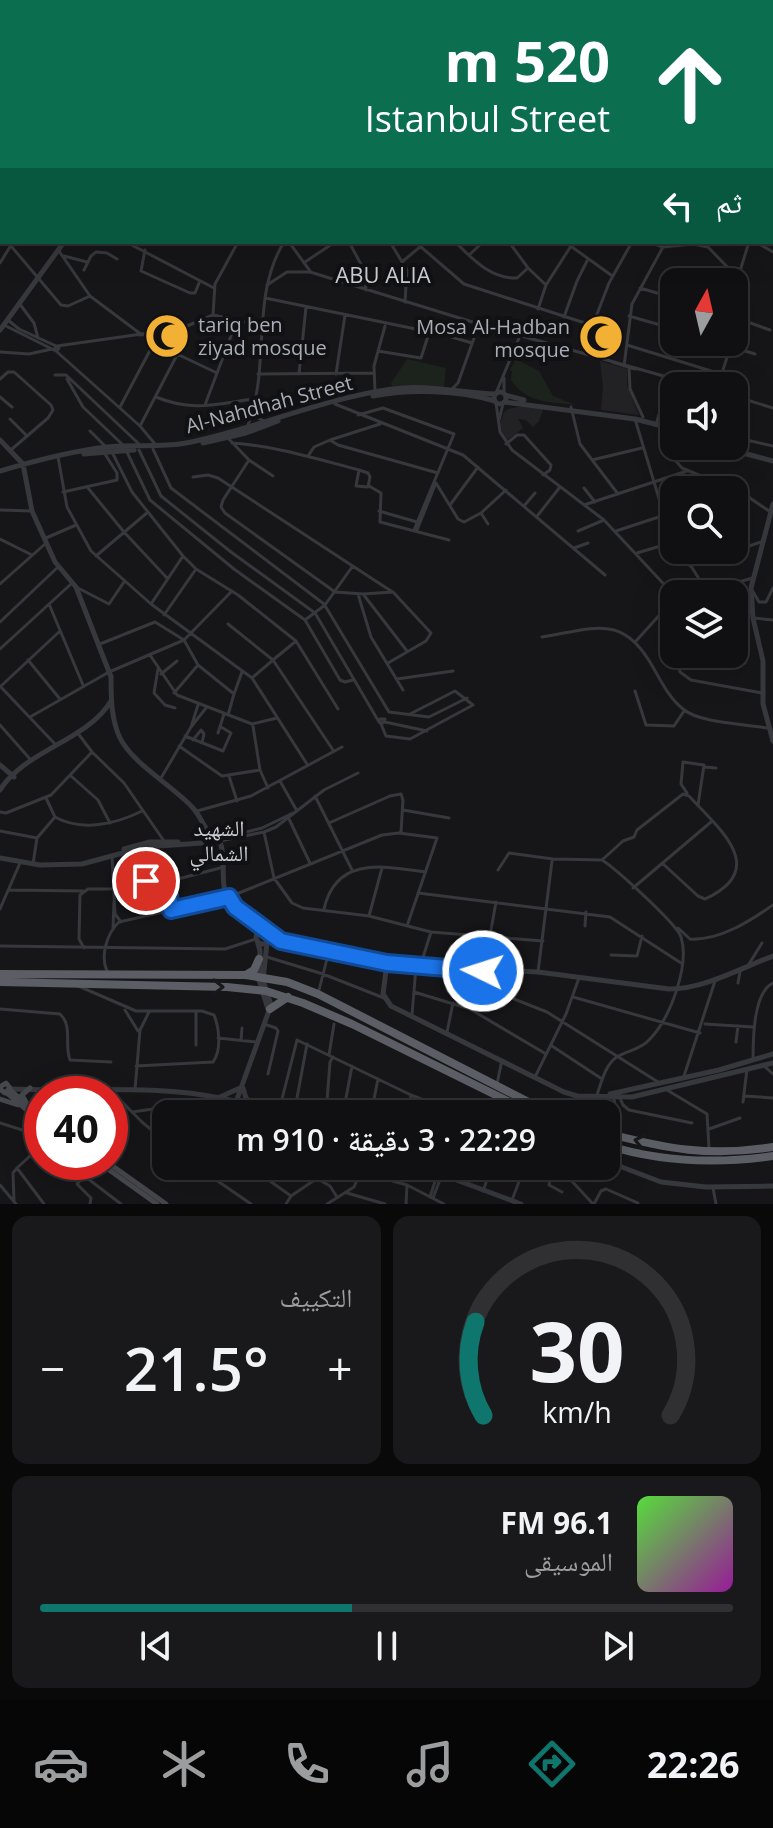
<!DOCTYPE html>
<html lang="ar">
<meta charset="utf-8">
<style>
:root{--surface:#101012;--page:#19191b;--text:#f1f3f6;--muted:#9c9d9f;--line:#303032;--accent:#0f766e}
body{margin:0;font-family:"Open Sans","Noto Naskh Arabic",sans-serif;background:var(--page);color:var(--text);direction:rtl;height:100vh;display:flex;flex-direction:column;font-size:30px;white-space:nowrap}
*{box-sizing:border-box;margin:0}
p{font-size:26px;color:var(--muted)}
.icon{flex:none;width:44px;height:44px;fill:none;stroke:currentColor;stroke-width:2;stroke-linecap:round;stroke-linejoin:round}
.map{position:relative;height:1204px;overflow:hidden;direction:ltr}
.drawer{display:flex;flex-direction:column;gap:12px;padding:12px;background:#09090a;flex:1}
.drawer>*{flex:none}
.banner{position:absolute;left:0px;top:0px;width:774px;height:244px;box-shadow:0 8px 32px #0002,0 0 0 2px var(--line);direction:rtl;background:#0b6e4f;color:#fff;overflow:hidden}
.needle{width:52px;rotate:8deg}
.tools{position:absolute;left:660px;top:268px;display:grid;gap:16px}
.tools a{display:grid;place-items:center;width:88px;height:88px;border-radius:16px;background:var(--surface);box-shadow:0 8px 32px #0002,0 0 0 2px var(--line);font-size:40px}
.speed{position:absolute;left:24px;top:1076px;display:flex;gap:16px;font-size:40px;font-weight:700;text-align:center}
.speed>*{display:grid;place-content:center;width:104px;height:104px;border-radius:50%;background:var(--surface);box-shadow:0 8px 32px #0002,0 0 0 2px var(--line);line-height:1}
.speed .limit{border:12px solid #d22;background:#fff;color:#111}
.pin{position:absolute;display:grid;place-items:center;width:68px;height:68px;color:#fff;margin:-34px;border:4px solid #fff;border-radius:50%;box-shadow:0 2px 8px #0007}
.me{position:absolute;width:88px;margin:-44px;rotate:274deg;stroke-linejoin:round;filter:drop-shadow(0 0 6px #0008)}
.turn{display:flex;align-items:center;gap:28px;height:168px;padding:0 32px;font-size:36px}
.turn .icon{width:104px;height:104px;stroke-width:2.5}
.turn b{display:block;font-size:56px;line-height:68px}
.then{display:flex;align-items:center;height:76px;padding:0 32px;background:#0003;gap:16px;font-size:30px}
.big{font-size:60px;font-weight:600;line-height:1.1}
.drawer .card{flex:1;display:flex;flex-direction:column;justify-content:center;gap:12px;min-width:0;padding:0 28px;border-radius:16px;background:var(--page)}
.drawer .dial{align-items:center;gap:0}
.dial svg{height:208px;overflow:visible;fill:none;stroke:var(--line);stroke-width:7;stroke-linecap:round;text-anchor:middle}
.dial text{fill:var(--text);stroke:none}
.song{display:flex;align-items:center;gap:24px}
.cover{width:96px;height:96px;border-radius:12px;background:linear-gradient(135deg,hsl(110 70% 55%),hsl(300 70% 35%))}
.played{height:8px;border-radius:4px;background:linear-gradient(90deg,var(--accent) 45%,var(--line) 45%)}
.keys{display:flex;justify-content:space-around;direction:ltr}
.heat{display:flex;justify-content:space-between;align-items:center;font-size:44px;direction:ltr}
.drawer .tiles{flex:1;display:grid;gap:12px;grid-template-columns:1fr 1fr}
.card:last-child{grid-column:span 2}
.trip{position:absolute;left:152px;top:1100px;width:468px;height:80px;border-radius:16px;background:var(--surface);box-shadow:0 8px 32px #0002,0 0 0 2px var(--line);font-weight:600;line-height:80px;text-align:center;direction:rtl}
.tab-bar{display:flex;height:128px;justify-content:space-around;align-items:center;background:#060607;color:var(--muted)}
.tab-bar .icon{width:56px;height:56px}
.tab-bar .selected{color:var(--accent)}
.tab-bar b{font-size:36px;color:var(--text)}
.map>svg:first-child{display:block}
.built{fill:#222225}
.green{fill:#1c231d}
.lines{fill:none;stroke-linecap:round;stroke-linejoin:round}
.minor{stroke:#37383d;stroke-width:3}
.tertiary{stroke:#37383d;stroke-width:5}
.secondary{stroke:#45474d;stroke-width:5}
.trunk{stroke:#5b5e65;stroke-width:8}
.oneway{stroke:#18191b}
.route-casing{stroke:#114b97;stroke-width:20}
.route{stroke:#1a73e8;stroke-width:14}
.labels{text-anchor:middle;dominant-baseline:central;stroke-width:8;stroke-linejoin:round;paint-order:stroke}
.poi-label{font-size:20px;fill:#a8adb8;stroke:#111113;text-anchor:start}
.street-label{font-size:20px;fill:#a8adb8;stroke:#111113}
.neighbourhood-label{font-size:22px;fill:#c9ccd4;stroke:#111113}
</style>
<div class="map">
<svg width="773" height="1204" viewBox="0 0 773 1204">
<rect width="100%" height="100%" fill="#161618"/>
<!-- built -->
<path class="built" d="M600 361 627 369V385L639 415 601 410 603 386Z
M522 406 543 409 539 421 533 427 526 420 518 419 523 428 506 441 499 427 504 412 508 409Z"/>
<!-- green -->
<path class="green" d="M523 345H527L517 356 518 360 539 371 553 396 575 405C549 402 526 403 511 380L512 371 510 370Z
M407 359 446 368 444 387 413 385 392 386 391 383Z"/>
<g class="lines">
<!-- minor -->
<path class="minor" d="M513 0 519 2
M589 0V2
M770 0 771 2
M14 2 15 0
M31 2 33 0
M67 2 69 0
M125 2V0
M202 2 203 0
M232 2 234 0
M380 2 382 0
M475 2 476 0
M548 2 551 0
M748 2 750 0
M772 14 773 13
M0 46H2
M772 56 773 55
M772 63 773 64
M0 67 2 68
M772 73 773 72
M0 98 2 99
M772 105 773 104
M772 125 773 126
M0 136H2
M772 158 773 157
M0 166 2 160
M0 194 2 197
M772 203 773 204
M0 205 2 201
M0 236H2
M126 242 214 288
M214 242 217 244
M289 242 310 271
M349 242 364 270 366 290
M390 242 407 270 405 302
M455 242C473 259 490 279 517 278L528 268
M509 242 528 268 546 285
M565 242 611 275
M648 242 663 247 693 244 708 247 734 274 740 271 749 242
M756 242 773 252
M11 246 61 305 68 306 90 296
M421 247 464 284 588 324 594 322 609 283 632 242
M145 250 141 271 190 293H195L199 283
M59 251 90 296 142 335
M469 255 483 242
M64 256 87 262
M403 261 426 242
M305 262 335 242
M0 263 13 242
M84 270 91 256 96 252 107 253 117 259
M267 285 287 272H310L479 324 699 386
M640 288 674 298
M265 298 445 335 472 343
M19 303 34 323 38 338
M538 309 546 285 571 246
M213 315 215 284 238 242
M629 316 674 329
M564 317 577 281 588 259
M734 317 770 330
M8 320 19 329 56 346
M4 325 54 350
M139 335 187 326 213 315 262 326
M148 336 177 354 217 373
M734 337 738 320
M716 342 755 354
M627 345 737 379
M56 346 59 348 57 351 54 350Z
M57 346 156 332
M56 351 140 426 155 444
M378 351 421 358 429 333
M0 352 29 354 52 349
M612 362 635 369
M624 366 632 304 663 247
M629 368 630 389 643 417
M722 373 732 342
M258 374 373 373
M299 374 306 307
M336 374 345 315
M55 375H66L139 444
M0 379 8 372H14L51 405 53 410 48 418 12 449
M67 379 83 407 123 445
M451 390 458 383 479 324
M375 392 374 366 385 326
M496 393 519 338
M504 394V378
M734 396 773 408
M0 397 12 407
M156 397C192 412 216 404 254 399
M496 403 500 432 512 450 604 520 674 595
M335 404 463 455 605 575
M205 405 237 320
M120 407 155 341
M571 407 580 444 618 494
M253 411 256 417 264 421
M358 415 383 408 454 434 414 530
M734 415 740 397
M10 419 27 436
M635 419 664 515
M499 420 503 404
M657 421 670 379
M248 425C271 366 250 297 284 242
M140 426 177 355
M660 428 675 460 682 468 744 494 769 511
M90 431 106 447
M226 436 249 460 223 500 221 507 225 513 335 592 363 594 393 592 431 633 426 641 388 663
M734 437 773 446
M330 440 380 424
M232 443C276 446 317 459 359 470L368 473 370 477 368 487 356 486 359 470
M506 444 517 435H524L551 465 550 470 543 475
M153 449 171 488 324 604 389 712 429 717 467 698
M126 450 150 500 234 569 305 620 340 680 345 682 353 680
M139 450 161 496 231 552 315 613 379 722
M112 452 132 492 183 556 196 569 238 595 296 641 338 709
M308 456 314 447 330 440 338 445 438 473
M58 457 67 507 91 551 151 604 252 678 307 764
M249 460 273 476
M592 460 642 448
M193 477 208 475 218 478 391 591
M713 482 716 490
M436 483 458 519 464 522 481 513 506 490
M369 486 381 493 380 522 449 540
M88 488 124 532 167 578
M584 488 595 502
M63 492 117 480V473L105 454
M450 505 478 467
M584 505 687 471
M524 506 535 493
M0 510 32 511
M379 511 417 522
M481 513 488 524
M538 515 560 487
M734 524 743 547
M417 530 435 485
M578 531 604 520
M616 531 674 512
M46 538 76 525
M0 539 32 555
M574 548 588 543
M681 550 706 590
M637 553 674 542
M96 556 148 512
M690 566 764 541
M0 584 45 544
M76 587 109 604 124 582
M751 588 759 602H766L773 588
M358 594 371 637 403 690
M363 594 407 651
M695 594 753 578
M49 604 83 685
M151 604 183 556
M666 609V621L674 644
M734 614 752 612
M164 615 196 569
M753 618 773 620
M305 620 325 605 352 567
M0 622 58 567
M228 624 273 660 296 641
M542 637C596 628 624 613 654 669 662 683 670 699 683 709 699 723 745 724 767 728
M636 641 674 599
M100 644 155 622 184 640 198 665
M0 649 71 584
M676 654 680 672 691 680 762 693
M700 654 716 660 745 663
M150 655 177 695 252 724 277 718
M28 660 60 699
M158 669 154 693 165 705 175 708
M161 674 177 661
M252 678 273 660 333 750
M397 679 453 671
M0 686 55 744
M1 686 60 631
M635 691 646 725 674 726 684 711
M174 693 198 665 234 694 228 715
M234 694 242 672
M30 717 109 672 184 640 232 591
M380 719H385L383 723H380Z
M385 722 427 731
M381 724 386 736 410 739 473 705 455 691 410 714
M0 725 30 759
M253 726 260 770 268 788
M191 727 198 705
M77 732 92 752 124 783 164 841
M218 733 224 714
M185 736 223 751 231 733 221 727
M193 740 201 730 204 734 202 743
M179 746 222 776 260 770
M705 767 716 768
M71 776 98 800 110 823
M229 776 237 801
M161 778 191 727 206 708
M280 781 297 811
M687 793 681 784 683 762 704 765 698 805
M315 796 352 870
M46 798 55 817C82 832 116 824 142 811
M403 810 449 818
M197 811 251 796 342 747
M0 812 6 813 51 795 92 752
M289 819 310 863
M329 823 390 796 401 794 403 800 401 832
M0 831 37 838 55 817
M264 832 274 878 292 903 303 908 369 916 431 932 543 941
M218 839 262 828 293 813
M220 841 264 832 276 827 324 790 358 773
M112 856 115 914 121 922
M602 860 623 841 634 837 637 830 683 794 689 796C718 828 771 869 705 899L698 896 662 863
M33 864 37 838
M498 870 509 853 553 859 602 860C615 868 677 924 681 937 690 965 670 1019 649 1040 640 1050 628 1050 617 1057 606 1063 601 1083 597 1095
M167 881 171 908
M114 883 174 880 224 867
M633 888 711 822
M9 890 83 891
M418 893 610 917 681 963
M0 909 20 863
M324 909C336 856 383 866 425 872
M369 916 382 868
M585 926 586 912
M678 928 690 939C719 941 750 921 773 905
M113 929 114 901
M0 946 225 949 256 939
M84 948 79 939 80 895 88 889H114
M611 955 637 956 642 936
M267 957 323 974 384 998
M749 964 762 943
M420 967 431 932
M107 971C100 956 107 933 119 922L229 897 382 835 399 833 437 838 407 926
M538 972 552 861
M738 983 740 972
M76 985 136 1011H202L214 1015C219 1027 222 1050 213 1062L136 1066
M481 986 547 1012 658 1082
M319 990 329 951
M414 992 470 1009 546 1054
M573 997 700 1033
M0 1009 60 1014C73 1026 64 1045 70 1060L111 1062
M470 1009 481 986 496 902
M125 1010 138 1031
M412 1015 416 967
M264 1024 276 1028 278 1031 268 1074
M705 1024 753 1027
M447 1032 453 1003
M218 1038 257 1042
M241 1040 242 1028
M736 1042 738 1026
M196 1045V1012
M552 1046 602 1079
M329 1055 334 1024
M753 1060C753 1041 753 992 773 983
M764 1066 773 1074
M684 1076 715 981
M535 1077 566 1014 579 978
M497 1084 502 1060
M110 1090 142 1122 166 1142
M135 1090 140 1030 149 1012
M667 1090 707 1114 709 1148
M745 1096 773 1098
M620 1098 623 1105 629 1110 692 1123
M374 1100 387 1103 386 1114
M743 1102 747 1069
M296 1104 282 1099 297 1040 411 1095 459 1114
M132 1112 160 1108 200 1114
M294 1114 307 1044
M326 1114 330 1062 333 1057
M343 1114 352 1066
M371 1114 378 1079
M409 1114 411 1095
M606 1120 615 1106 614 1099
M0 1123 38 1135
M709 1129 740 1118
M42 1134 38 1135 42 1140
M42 1154 30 1156 17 1168 44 1204
M66 1162 121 1204
M196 1166 251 1204
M249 1166 291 1196
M295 1166 330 1186 337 1197
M339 1166 407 1185 444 1204
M552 1166 549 1185 562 1192
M558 1166 593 1204
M441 1168 442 1166
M84 1176 77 1184 91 1198 90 1204
M186 1178 199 1166
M323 1182 332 1166
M0 1185 16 1204
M713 1188 716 1204
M483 1191 492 1166
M347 1193 385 1204
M430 1197 437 1175
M433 1198 441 1177
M512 1200 525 1166
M14 1201 13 1173 17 1168
M286 1204 291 1196 316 1179
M327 1204 354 1187 361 1171
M406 1204 407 1185
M594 1204 601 1191 606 1189 638 1203"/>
<!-- tertiary -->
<path class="tertiary" d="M419 0 421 2
M426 0 428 2
M175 2 176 0
M607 2V0
M0 330 64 242
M494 398a6 6 0 1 1 12 0a6 6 0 1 1-12 0Z
M505 395 524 400
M373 396C411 389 457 390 495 401
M504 402 635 419 674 429
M0 440 23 464 32 511 55 562 76 587 111 677
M203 443 246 433 278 421
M717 446 773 461
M84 454 134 450
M0 471C34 461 71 451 107 447 133 444 159 448 186 443 256 429 321 399 392 389 426 384 461 393 496 394
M773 504 751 588 753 618 763 661V704L773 741
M111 676C111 697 111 719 120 738 133 764 173 786 193 808 203 819 206 836 220 841 226 858 221 876 225 892 230 909 253 920 266 931
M0 765 14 777
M0 790C25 750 87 741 111 701
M124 849 150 842H178
M0 858 40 865 82 864 145 847 216 842
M256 937a7 7 0 1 1 14 0a7 7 0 1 1-14 0Z
M269 933 281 941 397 965 538 972 669 989C704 989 741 968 773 956
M257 940 260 951 259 980 268 1009
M387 963 383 994 391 1006 564 1092 577 1096 632 1097 773 1063
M243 1088 246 1098 252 1105
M10 1089C81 1092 154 1084 225 1099 241 1102 256 1109 272 1114
M610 1094 719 1070 773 1054
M220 1097 240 1088
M236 1102 271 1005 263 980 267 943
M606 1161 661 1182 706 1187 773 1186
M419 1166 436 1173
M436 1172a4 4 0 1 1 8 0a4 4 0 1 1-8 0Z
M443 1175 521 1204"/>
<!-- secondary -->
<path class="secondary" d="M0 1087 6 1083 10 1088 5 1093 0 1089
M10 1090 42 1118
M7 1093 42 1123
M0 1099 18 1105
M26 1102 22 1095 30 1088
M98 1162 157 1204
M107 1162 166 1204"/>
<!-- trunk -->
<path class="trunk" d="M0 974 246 975 287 982 318 994 552 1114
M246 975 254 970 259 959
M0 982 227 987 266 991 303 1003 352 1024 534 1114
M270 1009 288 997
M606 1133C667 1149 710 1157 773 1147
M606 1145C660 1162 717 1164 773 1156"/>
</g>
<!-- one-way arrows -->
<defs><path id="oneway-chevron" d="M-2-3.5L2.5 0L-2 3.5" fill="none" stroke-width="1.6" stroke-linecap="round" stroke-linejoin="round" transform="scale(2)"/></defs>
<g class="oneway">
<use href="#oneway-chevron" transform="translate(218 987) rotate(1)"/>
<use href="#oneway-chevron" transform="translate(640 1141) rotate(-168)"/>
</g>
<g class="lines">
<!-- route casing -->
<g class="route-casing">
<path id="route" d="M146 881H167L171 910 229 897 235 907 281 941 387 963 483 971"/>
</g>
<!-- route -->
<use href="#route" class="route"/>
</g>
<!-- icons -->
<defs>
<g id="mosque-disc" transform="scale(2.3)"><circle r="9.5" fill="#f2b134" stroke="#111113"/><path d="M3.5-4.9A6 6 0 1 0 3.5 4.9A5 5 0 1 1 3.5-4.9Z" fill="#111"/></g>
</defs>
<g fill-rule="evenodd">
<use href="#mosque-disc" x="167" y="336"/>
<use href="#mosque-disc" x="601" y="337"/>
</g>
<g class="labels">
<!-- poi labels -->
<g class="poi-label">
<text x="198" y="324">tariq ben<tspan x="198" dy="23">ziyad mosque</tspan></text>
<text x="570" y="326" text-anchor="end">Mosa Al-Hadban<tspan x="570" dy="23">mosque</tspan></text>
</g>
<!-- street labels -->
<g class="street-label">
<text transform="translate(269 404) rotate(-15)">Al-Nahdhah Street</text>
</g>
<!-- neighbourhood labels -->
<g class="neighbourhood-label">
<text x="383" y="274">ABU ALIA</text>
<text x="219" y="827">الشهيد<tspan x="219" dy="25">الشمالي</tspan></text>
</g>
</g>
</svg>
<div class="tools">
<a><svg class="needle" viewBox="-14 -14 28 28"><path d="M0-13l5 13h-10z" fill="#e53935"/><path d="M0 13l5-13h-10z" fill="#9c9d9f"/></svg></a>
<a><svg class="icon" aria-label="sound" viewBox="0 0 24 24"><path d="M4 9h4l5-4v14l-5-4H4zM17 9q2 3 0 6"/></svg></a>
<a><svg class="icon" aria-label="search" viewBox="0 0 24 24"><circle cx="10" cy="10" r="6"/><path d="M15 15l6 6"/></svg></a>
<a><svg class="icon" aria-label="layers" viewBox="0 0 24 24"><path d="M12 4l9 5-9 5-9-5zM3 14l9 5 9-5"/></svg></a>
</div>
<div class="speed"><div class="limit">40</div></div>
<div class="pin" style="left:146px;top:881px;background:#d93025"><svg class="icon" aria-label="arrive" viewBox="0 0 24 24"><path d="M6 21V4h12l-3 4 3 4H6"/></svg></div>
<svg class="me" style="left:483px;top:971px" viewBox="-20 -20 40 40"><circle r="17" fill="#1a73e8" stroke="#fff" stroke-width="3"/><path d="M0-11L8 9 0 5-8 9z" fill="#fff"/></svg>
<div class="trip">22:29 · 3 دقيقة · 910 m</div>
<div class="banner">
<div class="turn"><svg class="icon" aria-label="ahead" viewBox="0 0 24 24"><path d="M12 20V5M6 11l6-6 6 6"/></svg><div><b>520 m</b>Istanbul Street</div></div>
<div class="then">ثم<svg class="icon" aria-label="left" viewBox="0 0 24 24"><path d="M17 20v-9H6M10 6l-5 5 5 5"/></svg></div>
</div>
</div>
<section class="drawer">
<div class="tiles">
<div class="card dial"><svg viewBox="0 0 100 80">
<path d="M14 69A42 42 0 1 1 86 69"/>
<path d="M14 69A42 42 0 0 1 11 33" stroke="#0f766e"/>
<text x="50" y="56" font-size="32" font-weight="700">30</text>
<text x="50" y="72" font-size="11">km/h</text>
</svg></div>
<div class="card"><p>التكييف</p>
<div class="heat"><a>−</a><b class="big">21.5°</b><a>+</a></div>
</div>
<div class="card">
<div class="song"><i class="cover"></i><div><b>96.1 FM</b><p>الموسيقى</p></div></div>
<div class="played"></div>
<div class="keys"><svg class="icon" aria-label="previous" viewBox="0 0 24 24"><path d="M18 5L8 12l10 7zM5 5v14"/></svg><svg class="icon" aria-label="pause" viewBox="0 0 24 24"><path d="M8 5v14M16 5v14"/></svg><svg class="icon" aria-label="next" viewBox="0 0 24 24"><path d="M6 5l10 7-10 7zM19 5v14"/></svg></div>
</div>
</div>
</section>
<nav class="tab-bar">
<b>22:26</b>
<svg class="icon selected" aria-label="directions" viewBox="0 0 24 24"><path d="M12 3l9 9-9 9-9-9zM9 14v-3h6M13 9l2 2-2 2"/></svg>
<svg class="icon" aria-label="music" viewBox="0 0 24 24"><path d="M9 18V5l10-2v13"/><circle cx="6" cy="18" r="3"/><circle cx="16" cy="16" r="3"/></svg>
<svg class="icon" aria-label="phone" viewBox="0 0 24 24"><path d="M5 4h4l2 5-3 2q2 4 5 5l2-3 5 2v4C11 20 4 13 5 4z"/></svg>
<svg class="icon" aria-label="climate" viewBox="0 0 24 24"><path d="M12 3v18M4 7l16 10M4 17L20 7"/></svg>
<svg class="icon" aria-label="car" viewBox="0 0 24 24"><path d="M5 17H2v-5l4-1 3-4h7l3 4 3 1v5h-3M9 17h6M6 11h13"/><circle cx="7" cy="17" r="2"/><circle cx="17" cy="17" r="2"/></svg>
</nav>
